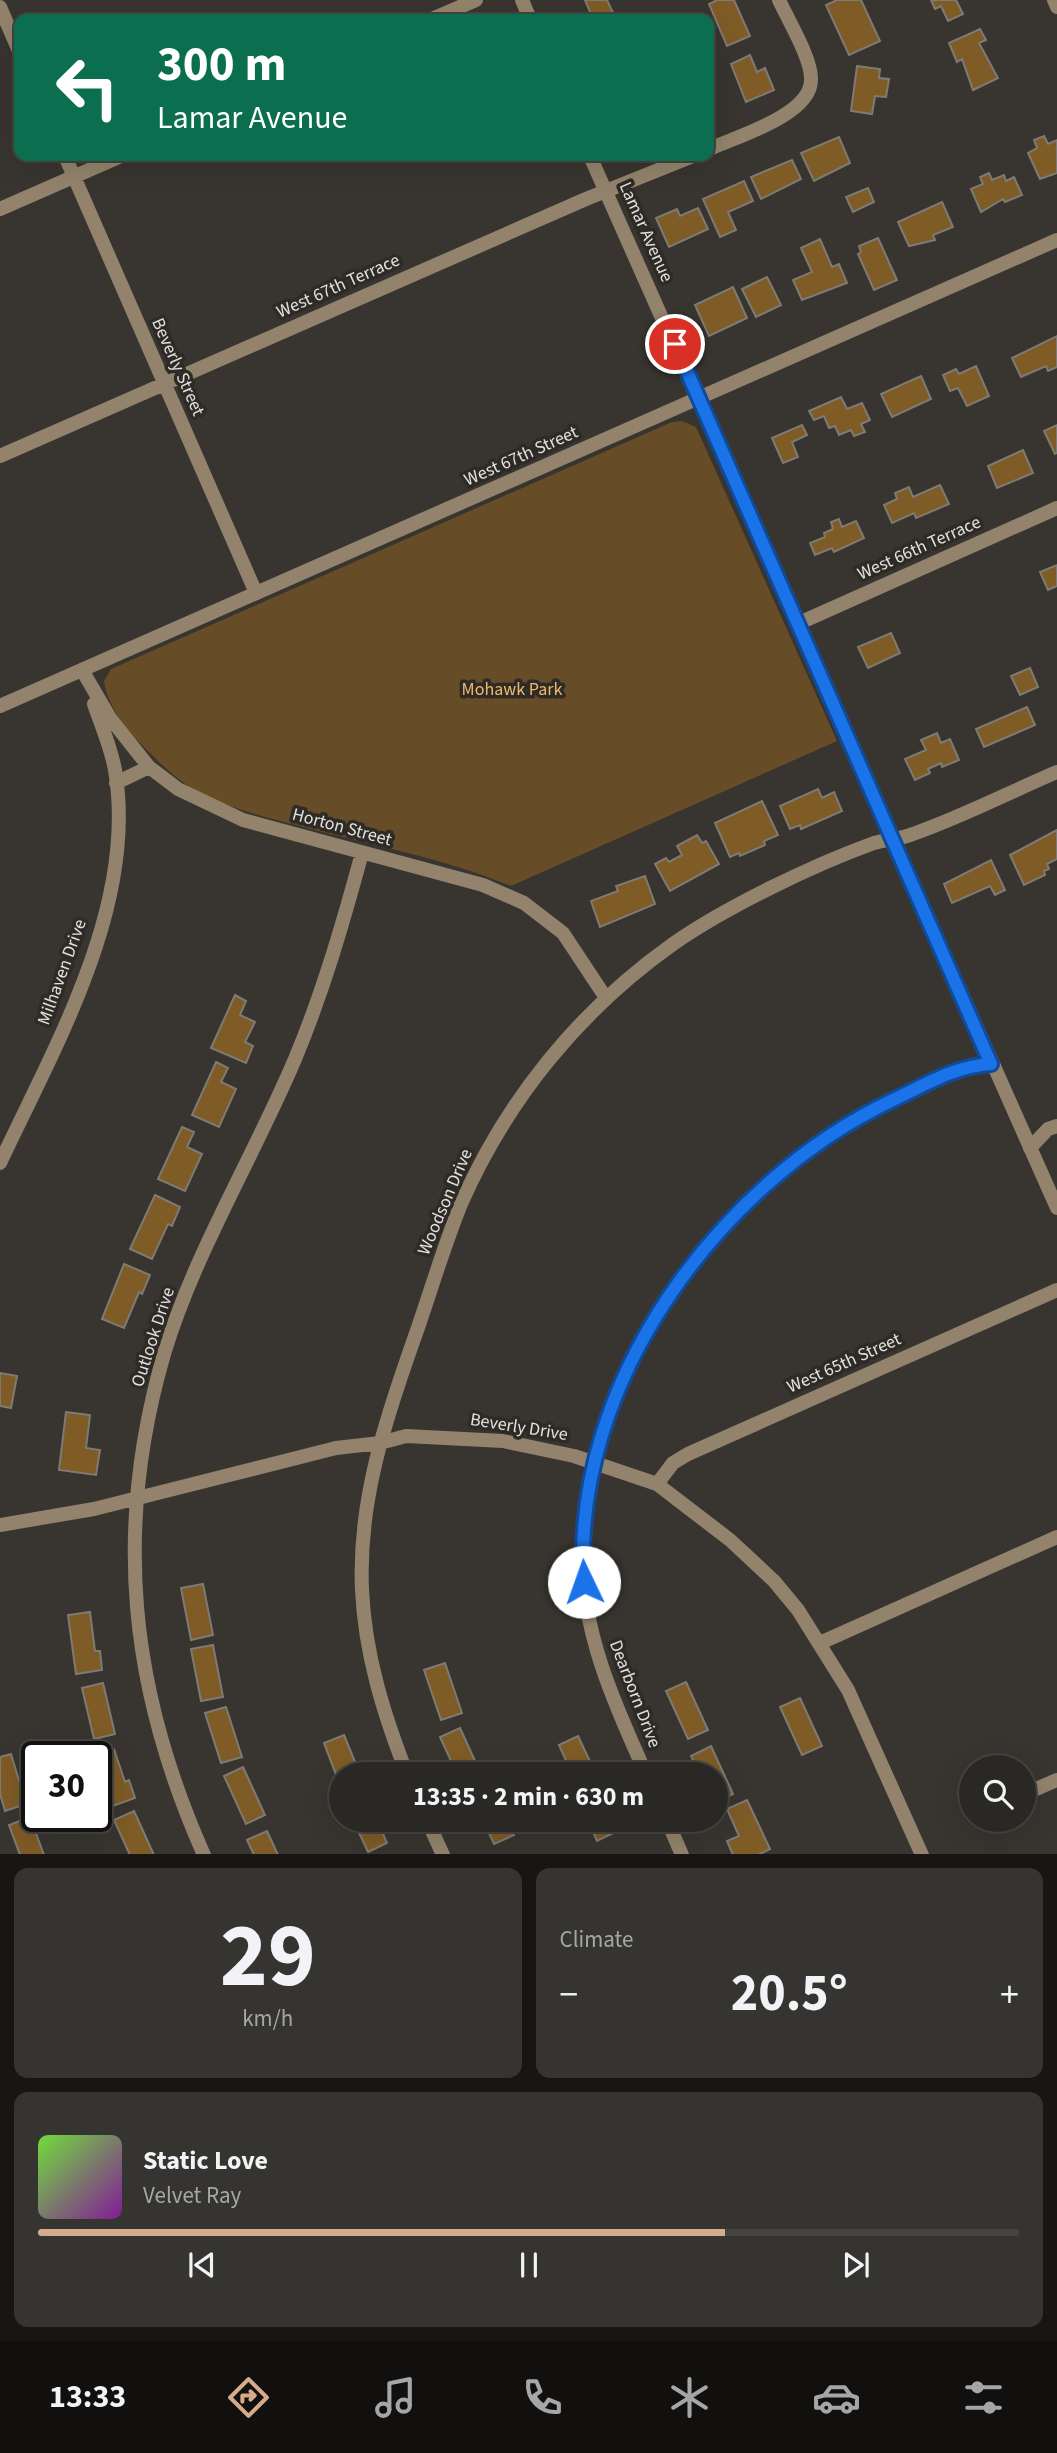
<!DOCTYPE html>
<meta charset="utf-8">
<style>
:root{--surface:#2a2824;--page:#363431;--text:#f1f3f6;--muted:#a5a6a6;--line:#464441;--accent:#d6ab8b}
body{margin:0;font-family:"Source Sans 3",sans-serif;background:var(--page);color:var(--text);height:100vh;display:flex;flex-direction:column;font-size:26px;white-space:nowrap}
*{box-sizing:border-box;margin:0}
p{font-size:23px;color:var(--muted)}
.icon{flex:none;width:38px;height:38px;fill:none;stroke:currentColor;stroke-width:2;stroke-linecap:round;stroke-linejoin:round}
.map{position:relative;height:1854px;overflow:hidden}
.sheet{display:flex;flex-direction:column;gap:14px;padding:14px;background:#171614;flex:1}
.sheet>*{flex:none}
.guide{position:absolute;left:14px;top:14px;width:700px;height:147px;border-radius:14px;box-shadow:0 7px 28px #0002,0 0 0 2px var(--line);background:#0b6e4f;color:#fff;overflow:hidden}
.buttons{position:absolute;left:959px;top:1755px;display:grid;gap:14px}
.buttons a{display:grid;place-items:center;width:77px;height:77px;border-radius:50%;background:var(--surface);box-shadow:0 7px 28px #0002,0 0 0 2px var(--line);font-size:35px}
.speed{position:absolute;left:21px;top:1741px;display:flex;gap:14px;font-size:35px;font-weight:700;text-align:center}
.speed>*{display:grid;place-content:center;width:91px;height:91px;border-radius:50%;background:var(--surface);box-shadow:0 7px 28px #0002,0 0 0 2px var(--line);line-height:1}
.speed .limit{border:4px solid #111;border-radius:10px;background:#fff;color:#111}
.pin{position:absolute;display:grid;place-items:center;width:60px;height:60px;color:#fff;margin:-30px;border:4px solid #fff;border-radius:50%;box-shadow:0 2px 7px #0007}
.me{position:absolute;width:77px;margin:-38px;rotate:357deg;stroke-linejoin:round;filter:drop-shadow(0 0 5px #0008)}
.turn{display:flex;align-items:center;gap:24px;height:147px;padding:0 28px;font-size:32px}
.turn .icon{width:91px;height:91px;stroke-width:2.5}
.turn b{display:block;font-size:49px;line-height:60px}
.big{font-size:52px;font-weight:700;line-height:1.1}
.sheet .widget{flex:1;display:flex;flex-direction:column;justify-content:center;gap:10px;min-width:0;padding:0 24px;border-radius:14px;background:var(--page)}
.sheet .dial{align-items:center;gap:0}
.dial b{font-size:91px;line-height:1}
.song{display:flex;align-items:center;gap:21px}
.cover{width:84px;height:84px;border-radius:10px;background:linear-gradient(135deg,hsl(100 70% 55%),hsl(290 70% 35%))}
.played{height:7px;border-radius:4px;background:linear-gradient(90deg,var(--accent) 70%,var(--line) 70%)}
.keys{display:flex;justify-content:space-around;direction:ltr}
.heat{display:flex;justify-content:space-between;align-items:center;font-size:38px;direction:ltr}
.sheet .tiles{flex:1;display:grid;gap:14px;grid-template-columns:1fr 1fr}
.widget:last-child{grid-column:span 2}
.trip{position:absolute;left:329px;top:1762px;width:399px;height:70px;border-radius:35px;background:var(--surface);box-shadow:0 7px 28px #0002,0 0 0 2px var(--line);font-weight:700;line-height:70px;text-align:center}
.menu{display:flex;height:112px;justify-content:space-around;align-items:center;background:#11100e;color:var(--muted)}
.menu .icon{width:49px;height:49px}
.menu .active{color:var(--accent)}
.menu b{font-size:32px;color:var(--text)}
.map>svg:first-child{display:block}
.green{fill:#664c27}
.building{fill:#7f5b25;stroke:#7e7a75;stroke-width:2}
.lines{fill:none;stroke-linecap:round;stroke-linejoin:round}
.minor{stroke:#93836c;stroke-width:14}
.tertiary{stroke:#93836c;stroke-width:14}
.route-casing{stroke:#114b97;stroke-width:18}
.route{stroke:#1a73e8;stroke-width:12}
.labels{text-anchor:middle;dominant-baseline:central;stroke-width:7;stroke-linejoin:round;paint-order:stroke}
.street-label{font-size:18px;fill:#e3e1de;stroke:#2e2b26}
.park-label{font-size:18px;fill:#eeb86a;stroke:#2e2b26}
</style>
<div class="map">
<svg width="1057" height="1855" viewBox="0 0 1057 1855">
<rect width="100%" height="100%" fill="#383530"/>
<!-- green -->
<path class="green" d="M682 421 696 427 837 741 511 886C448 860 377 846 311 829 269 818 227 809 190 787 172 776 156 759 141 744 125 728 107 705 104 681L111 669 672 422Z"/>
<!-- building -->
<path class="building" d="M585 0H607L616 19H593Z
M717 0H734L750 36 727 46 709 4Z
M837 0H861L880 41 849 55 826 5Z
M931 0H956L963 14 948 21 941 6 935 9Z
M980 29 986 40 979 43 998 78 973 90 962 59 957 62 949 43Z
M750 55 757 72 765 68 774 90 746 102 731 64Z
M857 66 880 69 879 78 889 79 886 97 875 96 872 114 851 111Z
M1044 136 1048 144 1057 140V173L1040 179 1028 153 1037 148 1034 140Z
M839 137 850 163 814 181 801 153Z
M792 160 801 179 761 199 751 177Z
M989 173 992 180 1004 175 1006 181 1014 177 1022 195 1005 202 1003 199 981 212 971 189 983 184 980 177Z
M744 181 753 201 728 212 736 230 720 237 703 199Z
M868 188 874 202 853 212 846 197Z
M942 202 953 227 933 235 935 240 909 246 898 222Z
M698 208 708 229 669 247 656 218 677 209 680 216Z
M878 238 897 280 874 290 858 254 861 252 859 246Z
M820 239 832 267 839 264 847 283 802 300 793 280 812 272 801 248Z
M767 277 781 305 756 317 742 289Z
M733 287 747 318 709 336 695 305Z
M1057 336V367L1048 371 1046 366 1021 377 1012 358Z
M976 366 989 396 967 406 958 388 950 391 943 375 956 369 959 374Z
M921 376 931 399 892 417 881 394Z
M841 397 847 409 862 403 870 420 861 424 865 432 854 436 851 430 839 435 835 426 829 428 824 416 814 420 809 411Z
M802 425 807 435 792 442 798 457 783 463 772 438Z
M1057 425V453L1055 454 1044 431Z
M1023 450 1033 473 997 488 988 466Z
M940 485 949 504 916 518 914 513 892 523 884 505 897 499 895 493 909 487 913 497Z
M839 519 842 527 856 521 864 538 834 552 832 548 815 555 810 543 825 537 824 533 833 529 831 522Z
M1057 565V586L1048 590 1040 572Z
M891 633 900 653 868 668 858 647Z
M1030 668 1038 687 1020 695 1011 676Z
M1027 707 1035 725 984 747 976 729Z
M937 733 941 743 950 739 959 760 942 767 941 763 928 769 930 773 915 780 905 759 926 750 921 740Z
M818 789 822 798 834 792 842 811 801 829 800 825 790 829 780 806Z
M762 801 778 835 764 841 765 845 740 856 739 853 730 857 715 823Z
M1057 830V859L1047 864 1049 869 1044 871 1045 875 1024 885 1010 855Z
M697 835 702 843 706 841 719 864 670 891 655 864 666 858 669 862 682 855 677 846Z
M991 860 1005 890 995 895 990 886 952 903 944 884Z
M645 876 655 904 600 927 591 901 618 891 616 886Z
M235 995 246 1001 240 1015 255 1022 245 1042 253 1046 246 1063 211 1048Z
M216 1062 228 1068 221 1082 236 1089 219 1127 192 1115Z
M182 1127 194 1132 187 1147 202 1154 185 1191 158 1179Z
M155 1195 180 1207 172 1226 168 1224 152 1259 130 1249Z
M124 1264 150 1275 142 1294 139 1292 124 1328 102 1319Z
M0 1373 17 1376 11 1408 0 1406Z
M66 1412 90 1415 86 1448 100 1450 96 1475 59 1470Z
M203 1584 213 1635 191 1640 181 1588Z
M90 1612 95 1651H100L102 1670 76 1674 68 1615Z
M213 1645 223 1697 201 1701 191 1649Z
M445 1663 462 1713 441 1720 424 1670Z
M686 1682 708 1730 688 1739 666 1691Z
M103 1683 115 1734 94 1739 82 1688Z
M800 1698 822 1746 802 1755 780 1707Z
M226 1707 242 1757 221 1763 205 1713Z
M460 1728 481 1774H457L440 1737Z
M344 1735 360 1774H341V1788L324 1743Z
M578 1736 596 1774H572L559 1745Z
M711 1746 733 1794 716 1802V1774H700L691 1756Z
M114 1749 125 1782 129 1780 135 1798 110 1807 96 1767V1757L93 1756Z
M11 1754 26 1804 5 1811 0 1794V1757Z
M243 1767 265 1815 246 1824 224 1776Z
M747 1800 770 1849 758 1855H733L727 1841 739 1836 727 1809Z
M134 1811 154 1855H130L114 1820Z
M30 1817 44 1855H20L9 1825Z
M353 1820H377L387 1843 368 1852Z
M483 1820H507L514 1835 494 1844Z
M588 1820H620L624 1828 597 1841Z
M267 1831 278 1855H254L247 1840Z"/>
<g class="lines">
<!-- minor -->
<path class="minor" d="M1054 0 1057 7
M0 7 19 51
M432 19 476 0
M709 149C736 137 811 115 811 80 812 59 788 20 779 0
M65 156 256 593
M0 209 121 156
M0 456 586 199 693 156
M797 624 1057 508
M82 670 110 718 149 767 178 789 243 820 483 885 524 903 563 933 606 998
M116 783 149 767
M1030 1148 1048 1129 1057 1126
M0 1163C55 1046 138 904 115 770 111 747 101 725 94 704
M657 1484 673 1463 688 1454 1057 1290
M0 1525 94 1509 336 1448 380 1443 406 1436 503 1441 574 1456 657 1484 730 1540 774 1581 798 1610 848 1690 922 1855
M820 1643 1057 1537
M407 1774C384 1715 365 1655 362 1590 358 1502 385 1421 414 1339 430 1294 443 1248 461 1204 507 1099 580 1010 673 944 726 907 813 865 874 843 887 839 901 839 913 834 962 817 1010 792 1057 772
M646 1774C614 1703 582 1633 582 1553 584 1362 730 1177 898 1098 928 1083 957 1066 991 1064
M1029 1792 1057 1780
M427 1820 443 1855
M667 1820 682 1855
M204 1855C130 1689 113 1530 164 1354 194 1254 254 1156 295 1059 323 992 343 923 362 853"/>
<!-- tertiary -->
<path class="tertiary" d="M522 0 530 19
M590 156 1057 1208
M0 706 1057 240"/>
</g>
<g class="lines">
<!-- route casing -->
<g class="route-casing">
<path id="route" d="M584 1582C570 1385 719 1182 893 1100 925 1085 955 1066 991 1064L675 344"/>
</g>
<!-- route -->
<use href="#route" class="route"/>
</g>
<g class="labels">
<!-- street labels -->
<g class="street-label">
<text transform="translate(646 232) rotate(66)">Lamar Avenue</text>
<text transform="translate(338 286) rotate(-24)">West 67th Terrace</text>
<text transform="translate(178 367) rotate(66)">Beverly Street</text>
<text transform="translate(521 456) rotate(-24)">West 67th Street</text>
<text transform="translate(919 548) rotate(-24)">West 66th Terrace</text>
<text transform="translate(342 827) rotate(15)">Horton Street</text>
<text transform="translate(62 972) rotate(-70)">Milhaven Drive</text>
<text transform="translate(445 1202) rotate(-67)">Woodson Drive</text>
<text transform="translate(153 1337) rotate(-72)">Outlook Drive</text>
<text transform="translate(844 1363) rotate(-24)">West 65th Street</text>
<text transform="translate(519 1427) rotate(9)">Beverly Drive</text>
<text transform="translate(635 1694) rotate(69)">Dearborn Drive</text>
</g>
<!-- park labels -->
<g class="park-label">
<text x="512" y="689">Mohawk Park</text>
</g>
</g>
</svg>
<div class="buttons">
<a><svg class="icon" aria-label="search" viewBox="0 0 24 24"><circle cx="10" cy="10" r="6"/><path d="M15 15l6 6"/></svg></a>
</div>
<div class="speed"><div class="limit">30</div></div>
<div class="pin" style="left:675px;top:344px;background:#d93025"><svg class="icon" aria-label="arrive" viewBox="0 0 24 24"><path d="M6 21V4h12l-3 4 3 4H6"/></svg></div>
<svg class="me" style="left:584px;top:1582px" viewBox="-20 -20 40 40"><circle r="19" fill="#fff"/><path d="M0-13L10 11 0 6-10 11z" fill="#1a73e8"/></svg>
<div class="trip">13:35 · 2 min · 630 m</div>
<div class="guide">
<div class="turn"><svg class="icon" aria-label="left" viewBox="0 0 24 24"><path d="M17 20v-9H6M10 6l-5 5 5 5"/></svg><div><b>300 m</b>Lamar Avenue</div></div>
</div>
</div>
<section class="sheet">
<div class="tiles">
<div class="widget dial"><b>29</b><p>km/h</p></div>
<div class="widget"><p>Climate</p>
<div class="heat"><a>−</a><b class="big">20.5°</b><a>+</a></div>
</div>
<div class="widget">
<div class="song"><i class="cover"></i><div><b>Static Love</b><p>Velvet Ray</p></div></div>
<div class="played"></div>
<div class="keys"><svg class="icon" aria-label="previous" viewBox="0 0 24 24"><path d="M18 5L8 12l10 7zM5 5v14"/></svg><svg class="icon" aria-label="pause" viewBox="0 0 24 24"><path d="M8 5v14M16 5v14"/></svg><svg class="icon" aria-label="next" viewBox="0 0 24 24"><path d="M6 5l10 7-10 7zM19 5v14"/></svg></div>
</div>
</div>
</section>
<nav class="menu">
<b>13:33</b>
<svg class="icon active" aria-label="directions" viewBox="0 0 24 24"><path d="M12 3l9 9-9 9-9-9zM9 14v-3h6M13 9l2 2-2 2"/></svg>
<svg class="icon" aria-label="music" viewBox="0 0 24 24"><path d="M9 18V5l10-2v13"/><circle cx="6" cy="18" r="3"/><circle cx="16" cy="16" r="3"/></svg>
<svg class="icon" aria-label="phone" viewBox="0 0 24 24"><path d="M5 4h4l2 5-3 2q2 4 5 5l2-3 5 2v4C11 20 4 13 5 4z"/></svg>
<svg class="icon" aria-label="climate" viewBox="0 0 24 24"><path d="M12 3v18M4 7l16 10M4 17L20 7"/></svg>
<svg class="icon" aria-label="car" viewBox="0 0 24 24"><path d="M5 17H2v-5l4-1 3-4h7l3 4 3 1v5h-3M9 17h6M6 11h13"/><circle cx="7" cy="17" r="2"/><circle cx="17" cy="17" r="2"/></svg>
<svg class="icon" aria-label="filters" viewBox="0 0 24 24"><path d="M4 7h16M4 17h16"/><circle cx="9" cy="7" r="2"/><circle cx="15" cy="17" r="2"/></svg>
</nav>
